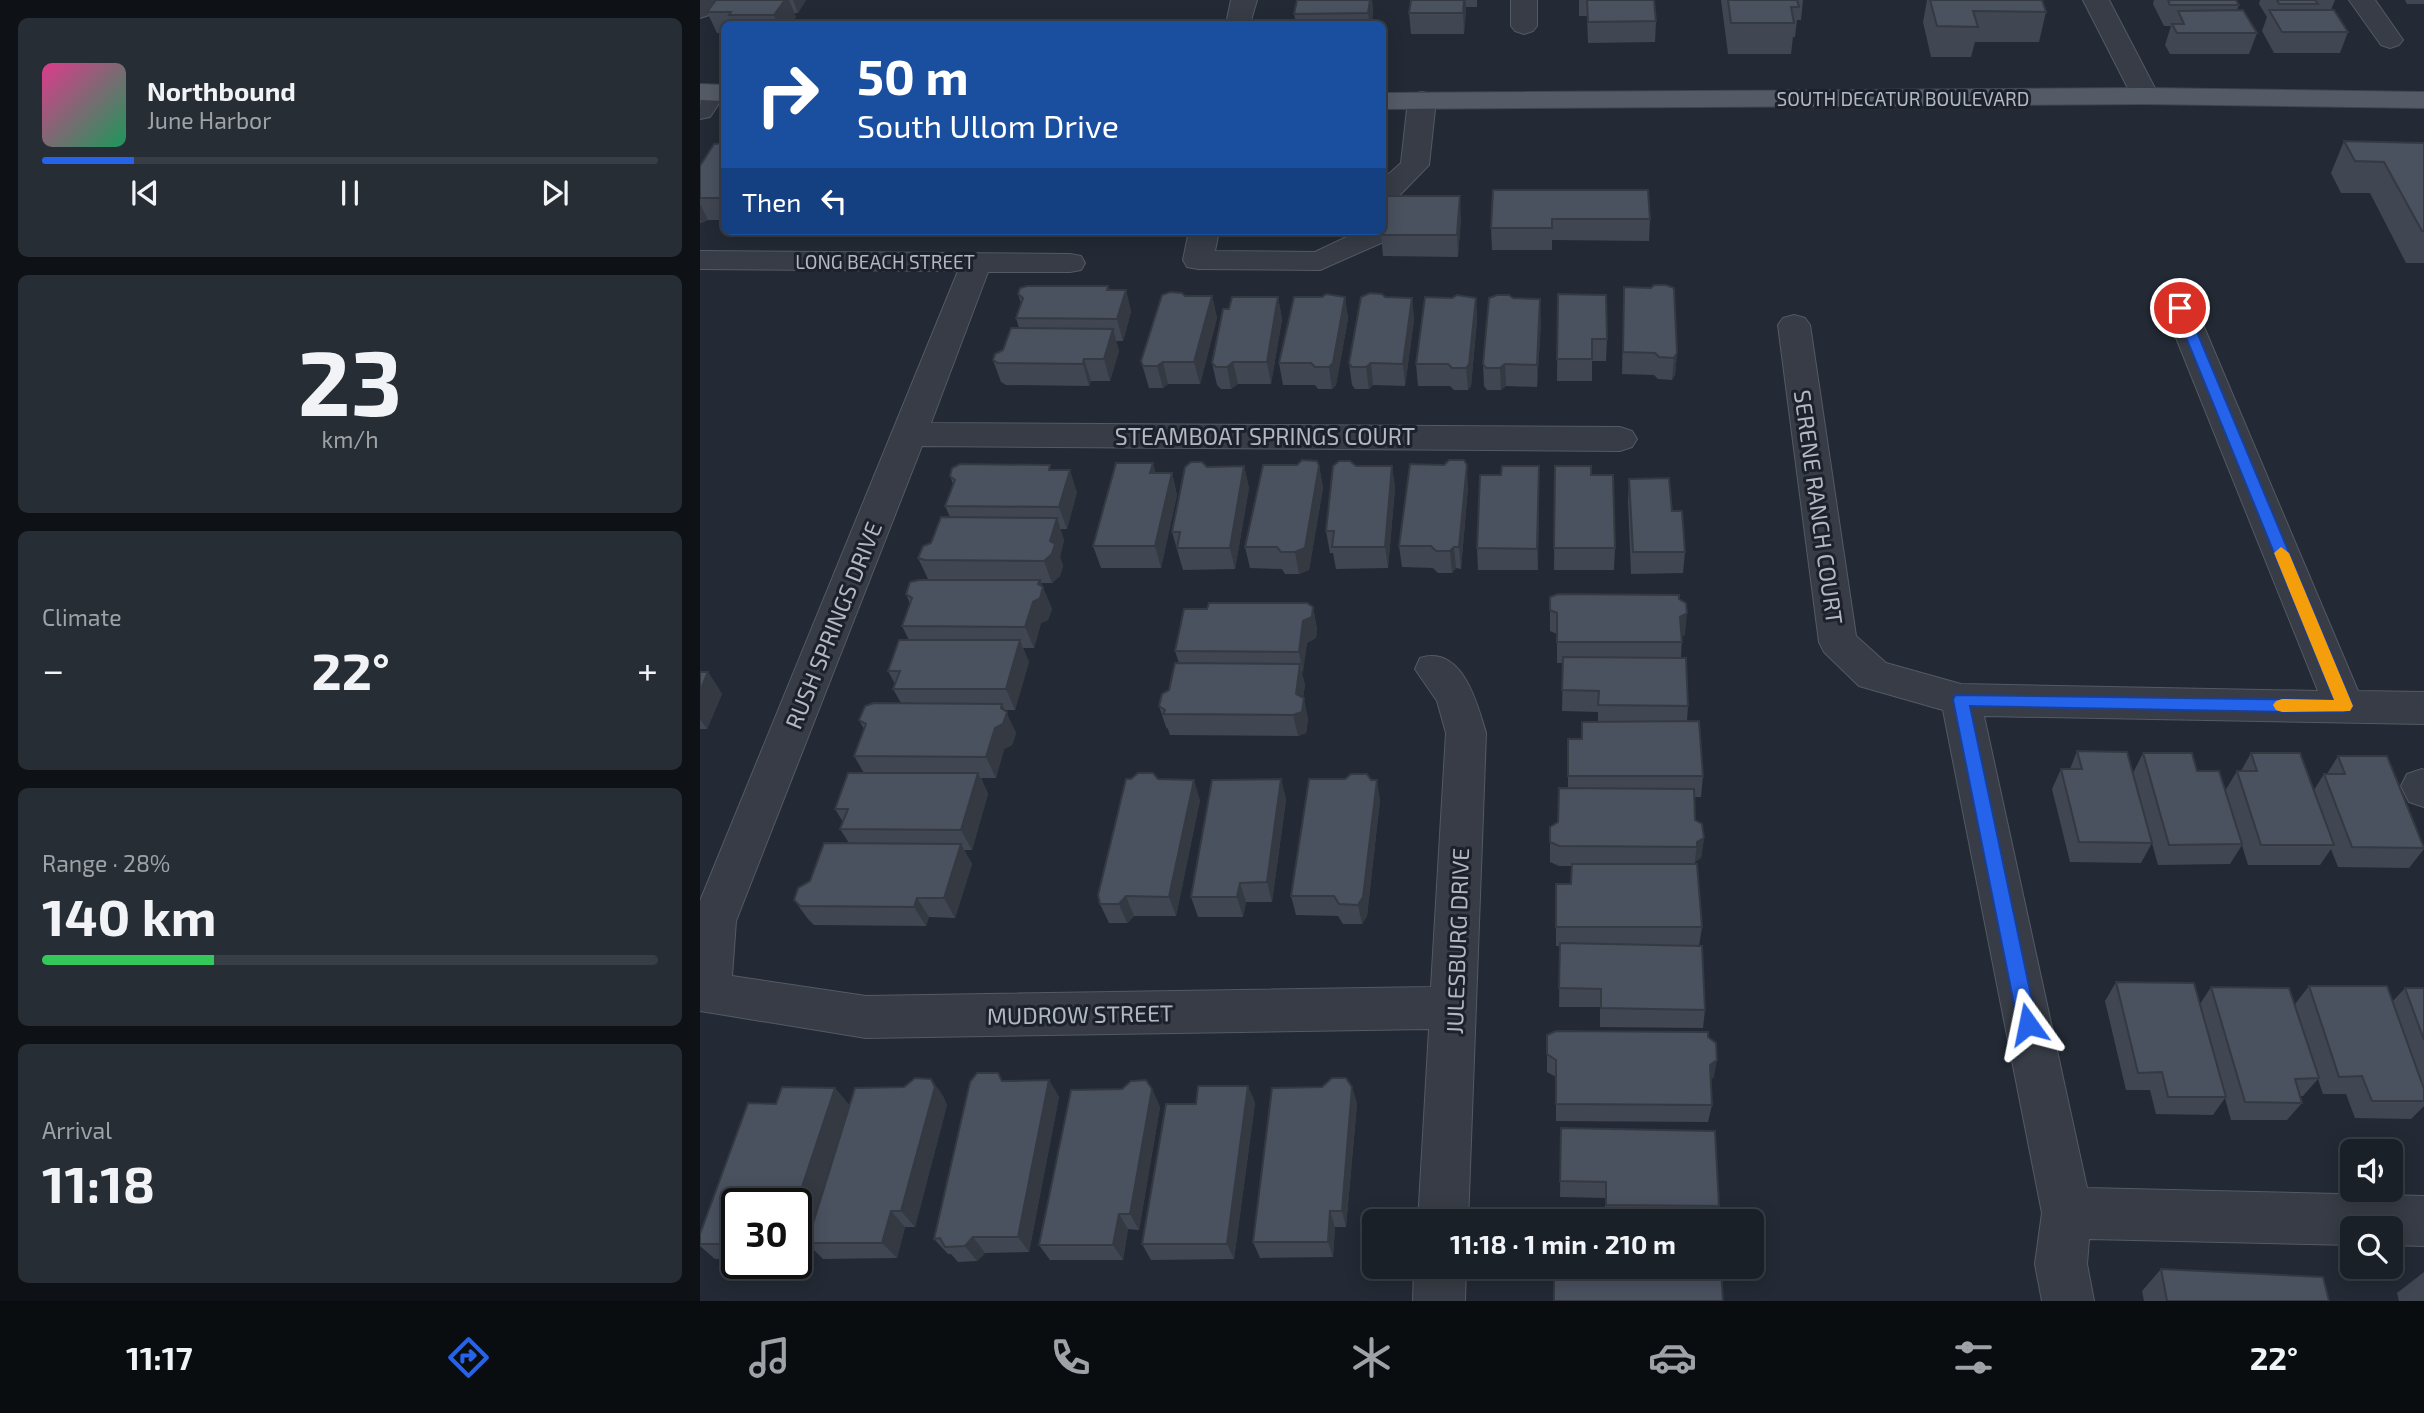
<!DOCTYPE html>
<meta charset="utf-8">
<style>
:root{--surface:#1a2028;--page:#272d34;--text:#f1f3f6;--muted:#9fa3a8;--line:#383e45;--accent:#2563eb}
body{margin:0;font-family:"Exo 2",sans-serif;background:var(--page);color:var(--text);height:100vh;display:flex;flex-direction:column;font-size:26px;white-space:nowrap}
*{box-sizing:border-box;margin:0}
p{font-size:23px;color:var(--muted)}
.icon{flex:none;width:38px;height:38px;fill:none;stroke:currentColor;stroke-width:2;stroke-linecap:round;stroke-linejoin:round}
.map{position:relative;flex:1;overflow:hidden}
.details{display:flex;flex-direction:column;gap:18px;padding:18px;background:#0e1216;width:700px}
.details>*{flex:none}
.guide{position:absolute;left:21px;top:21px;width:665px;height:214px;border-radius:10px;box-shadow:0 4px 18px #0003,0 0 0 2px var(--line);background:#1a4fa0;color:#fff;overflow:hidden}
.fabs{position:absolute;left:1640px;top:1139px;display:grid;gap:14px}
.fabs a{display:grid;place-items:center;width:63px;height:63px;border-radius:10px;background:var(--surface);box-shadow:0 4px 18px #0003,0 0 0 2px var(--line);font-size:35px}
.speed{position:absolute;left:21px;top:1188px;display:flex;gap:14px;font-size:35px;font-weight:700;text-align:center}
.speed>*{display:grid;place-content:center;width:91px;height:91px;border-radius:50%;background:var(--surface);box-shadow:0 4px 18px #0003,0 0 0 2px var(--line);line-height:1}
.speed .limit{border:4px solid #111;border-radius:10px;background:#fff;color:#111}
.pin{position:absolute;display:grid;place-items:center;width:60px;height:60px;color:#fff;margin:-30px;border:4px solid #fff;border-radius:50%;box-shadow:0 2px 7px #0007}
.me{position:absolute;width:77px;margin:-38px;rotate:348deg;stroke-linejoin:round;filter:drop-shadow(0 0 5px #0008)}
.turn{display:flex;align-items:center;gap:24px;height:147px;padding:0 21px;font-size:32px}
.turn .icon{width:91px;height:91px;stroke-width:2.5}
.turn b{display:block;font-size:49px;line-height:60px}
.then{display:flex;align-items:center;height:66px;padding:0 21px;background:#0003;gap:14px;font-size:26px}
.big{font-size:52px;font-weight:700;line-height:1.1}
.details .card{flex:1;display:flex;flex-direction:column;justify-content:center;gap:10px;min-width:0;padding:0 24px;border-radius:10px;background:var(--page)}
.details .dial{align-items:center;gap:0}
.dial b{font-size:91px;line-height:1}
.song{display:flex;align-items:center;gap:21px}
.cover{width:84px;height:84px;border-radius:10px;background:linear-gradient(135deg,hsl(330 70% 55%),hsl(150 70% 35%))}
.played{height:7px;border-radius:4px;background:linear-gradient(90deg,var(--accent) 15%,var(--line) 15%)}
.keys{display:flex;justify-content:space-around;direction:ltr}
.heat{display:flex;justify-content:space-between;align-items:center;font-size:38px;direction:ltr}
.charge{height:10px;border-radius:5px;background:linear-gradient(90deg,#34c759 28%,var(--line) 0)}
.trip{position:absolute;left:662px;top:1209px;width:402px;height:70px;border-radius:10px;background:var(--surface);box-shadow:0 4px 18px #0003,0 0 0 2px var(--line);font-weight:700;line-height:70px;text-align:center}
.tab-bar{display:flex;height:112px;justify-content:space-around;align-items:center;background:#0a0d10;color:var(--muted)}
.tab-bar .icon{width:49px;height:49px}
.tab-bar .on{color:var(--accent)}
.tab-bar b{font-size:32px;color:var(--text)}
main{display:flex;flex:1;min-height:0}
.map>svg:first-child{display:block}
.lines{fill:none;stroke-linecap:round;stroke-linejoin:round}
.minor-casing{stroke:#545a64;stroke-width:2}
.major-casing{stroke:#404550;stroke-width:2}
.minor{fill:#373c46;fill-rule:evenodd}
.major{fill:#555b66;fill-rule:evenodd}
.wall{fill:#404652}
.shaded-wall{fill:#343942}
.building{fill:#4a515f;stroke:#343942;stroke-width:2}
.route{fill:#2563eb;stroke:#184099;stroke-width:2}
.slow{fill:#f59e0b}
.labels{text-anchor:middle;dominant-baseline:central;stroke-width:6;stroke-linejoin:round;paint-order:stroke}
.far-street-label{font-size:19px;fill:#b1b7c3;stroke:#1c212b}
.street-label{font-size:23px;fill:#b1b7c3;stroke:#1c212b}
</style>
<main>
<section class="details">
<div class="card">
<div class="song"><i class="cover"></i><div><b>Northbound</b><p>June Harbor</p></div></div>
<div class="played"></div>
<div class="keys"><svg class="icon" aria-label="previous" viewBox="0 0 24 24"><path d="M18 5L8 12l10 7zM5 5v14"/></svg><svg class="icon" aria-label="pause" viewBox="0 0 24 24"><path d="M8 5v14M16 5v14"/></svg><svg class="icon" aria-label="next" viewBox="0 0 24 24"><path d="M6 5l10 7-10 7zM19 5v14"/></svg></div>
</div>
<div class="card dial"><b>23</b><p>km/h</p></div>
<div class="card"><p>Climate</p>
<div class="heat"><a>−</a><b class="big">22°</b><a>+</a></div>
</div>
<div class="card"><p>Range · 28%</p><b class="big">140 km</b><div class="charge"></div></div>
<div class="card"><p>Arrival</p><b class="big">11:18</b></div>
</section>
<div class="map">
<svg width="1724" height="1301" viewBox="0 0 1724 1301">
<rect width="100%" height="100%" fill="#232a35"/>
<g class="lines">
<!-- minor casing -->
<g class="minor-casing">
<path id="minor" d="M0 0H19L9 15 0 18Z
M531 0H557L550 24H526Z
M811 0H837V26L833 31 824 34 815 31 811 26Z
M1383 0H1409L1459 96 1455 102 1445 104 1435 102Z
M1649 0H1675L1703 40 1699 45 1690 48 1681 45Z
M13 85 23 87 24 96 10 117 0 119C0 104 0 89 13 85Z
M722 92 732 94 736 100 729 165 692 203 682 206V180L701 163 708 100 712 94Z
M682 223 688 225 692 231 688 240 620 270 498 269 487 267 483 260 489 231H519L515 251 615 252 659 231H682Z
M0 251 370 254 381 256 385 263 381 270 370 272H288L231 423 920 427 932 431 937 439 932 447 920 451 222 446 36 921 32 976 166 996 731 987 746 733 737 701 715 669 720 658C762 645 777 702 786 733L768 1222H718L729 1029 166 1038 0 1011V901L258 271 0 269Z
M1480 298 1491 301 1496 308 1658 691 1724 692V724L1284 716 1387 1188 1724 1196V1246L1690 1245V1228H1652V1245L1389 1239 1387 1264 1394 1301H1342L1335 1264 1342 1213 1243 710 1159 686 1124 652 1119 642 1078 325 1083 318 1094 315 1105 318 1110 325 1156 636 1186 663 1261 684 1618 691 1464 308 1469 301Z
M1722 769 1724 770V807L1709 802 1701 786 1707 774Z
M714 1267H766L765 1301H713Z"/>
</g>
<!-- major casing -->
<g class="major-casing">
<path id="major" d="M0 84 24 85V101L0 100Z
M1445 88 1724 92V108L1445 104 682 109V93Z"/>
</g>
<!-- minor -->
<use href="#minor" class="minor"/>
<!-- major -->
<use href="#major" class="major"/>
</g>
<!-- wall -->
<path class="wall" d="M16 0H106L98 13H94L96 17 90 24H24V33H17L7 12Z
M597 0H672L673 12 672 24H596L594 14Z
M711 0H777V7H766L764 34H711L709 13Z
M879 0H954L956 21 955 42 888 43 887 16H879Z
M1021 0H1103L1101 20H1097L1095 37H1093L1091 54H1028Z
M1227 0H1342L1346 12 1339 42H1275L1271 57H1231L1223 22Z
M1453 0H1536L1539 5 1537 10 1557 33 1549 54H1470L1465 45 1471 26H1464L1453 4 1454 0Z
M1560 0H1635L1631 10 1648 32 1640 53H1574L1562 31 1567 17 1559 4Z
M1705 0H1724V4H1707Z
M1644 141 1724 143V263H1706L1670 193H1641L1631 173Z
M24 143V220H8L0 223V166Z
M793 190 950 219 949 241 852 240V250H792L791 228Z
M761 218 758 257 683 256 681 235Z
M408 286 409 290H426L431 312 423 341H416L419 351 410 381H391L389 386 306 385 301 382 293 360 303 350 319 328 316 318 321 303 318 294Z
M924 287 977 353 975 375 972 380 958 379 954 375 922 374Z
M858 294 907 339 906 361H892V381H857Z
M485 296H512L517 318 500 384H468L463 388H449L441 361Z
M578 297 582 319 571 384H538L531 389H521L517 385 512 363 529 309Z
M645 297 648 319 636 385 632 389H618L615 385H583L579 363Z
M685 297 712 298 714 320 705 386 673 385 669 389H655L652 385 649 363Z
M776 298 777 320 771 386 768 390H754L750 386H718L716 364Z
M841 321 837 387 806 386 801 390H787L784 386 783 364Z
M453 463 455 473H472L477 495 461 568H401L393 546Z
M544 466 549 488 535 569 483 570 472 532 507 467Z
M619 466 623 488 609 570 599 574H585L582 569 550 568 545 547Z
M656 466H692L695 488 688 568 636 569 633 553H630L626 531Z
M839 466 838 570H778L777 548 801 475Z
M855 466 891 475 915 548 914 570H854Z
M352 470 377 492 367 529H360L364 540 360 557 363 566 360 576 352 583H341L352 609 348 620 341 623 334 648H323L329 662 315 710H305L316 733 312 745 304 749 296 778H281L288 794 272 850H264L272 864 255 918 229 917 226 926 114 925 108 919 94 900 110 881 149 843 140 829 143 822 135 809 164 773 154 756 164 729 159 720 201 703 193 689 195 684 188 671 209 640 202 626 210 604 206 594 228 579 218 558 250 517 245 506 253 484 250 476Z
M929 479 972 511 985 552 983 573 931 574 928 501Z
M768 487 761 569 756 568 752 573H738L733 568 702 567 699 546Z
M850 597 985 635 982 636 981 658 988 706 987 721 1003 776 1001 797H994L995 820 1004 838 1001 858 995 862V864L1002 927 999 946 1005 1010 1003 1028 900 1027V1007H859L860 946H856V884H871L872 866H859L850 862V827L858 822 868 788V739H882L898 722V712L862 711 863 663H857V634L850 631Z
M613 607 617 629 616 638 607 643 602 674 605 685 603 698 608 719 606 733 598 736 470 735 468 729 466 727 459 706 469 690 479 663 475 651Z
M0 672H8L22 694 7 729H0Z
M1377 751 1433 773 1443 753 1497 771 1525 791 1537 771H1541L1551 753 1614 790 1624 774H1627L1638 756 1724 846V849L1709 868 1638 867 1631 849 1620 865H1548L1542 845 1530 864 1458 865 1435 782 1452 843 1441 863 1370 862 1352 789 1361 769H1370Z
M458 779 500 800 476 916H434L427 923H409L400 904Z
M581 779 586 800 572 902H546L543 917H498L491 897Z
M680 800 667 916 662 924H643L638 916 596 915 591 896Z
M1416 982 1500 1004 1511 987 1595 1004 1609 986 1692 1002 1705 988H1724V1106L1711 1119 1655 1118 1646 1094H1623L1618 1079 1603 1096H1600L1602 1103 1587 1120H1531L1525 1098 1513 1115 1456 1114 1450 1090H1426L1405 1001Z
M847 1054 1014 1077 1010 1080 1012 1105 1008 1122 856 1121V1077L847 1072Z
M231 1079 243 1096 247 1105 215 1227H205L197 1258 123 1259 107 1243 204 1087Z
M349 1080 359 1097 329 1252 285 1253 277 1261 258 1262 251 1254H248L234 1239 303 1081Z
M548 1086 555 1103 534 1259 451 1260 442 1244 496 1104Z
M652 1087 657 1104 646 1227H635L633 1257 560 1258 553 1242Z
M135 1088 149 1105 100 1260H96V1204H37V1259H15L0 1246V1234L76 1104Z
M452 1089 460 1107 439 1230 428 1229 423 1260H350L339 1245Z
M861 1128 1019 1206 1016 1222 905 1221V1198L860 1197Z
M844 1267H1029L1026 1279 1022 1282 854 1278 844 1271Z
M1461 1269 1629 1301H1444L1442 1291Z
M1724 1272V1301H1699L1697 1293Z"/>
<!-- shaded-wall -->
<path class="shaded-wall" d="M85 0H89L96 17 90 24H78L74 15Z
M93 0H106L98 13Z
M670 0H672L673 12 672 24H670L668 13Z
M764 0H766V12L764 34 763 13Z
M760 196 761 218 758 257 757 235Z
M0 204 8 220 2 223 0 220Z
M426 290 431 312 423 341 417 319Z
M512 296 517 318 500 384 494 362Z
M578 297 582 319 571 384 567 362Z
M645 297 648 319 636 385 632 389 629 367Z
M712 298 714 320 705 386 703 364Z
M776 298 777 320 771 386 768 390 766 368Z
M840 299 841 321 837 387V365Z
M413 329 419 351 410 381 404 359Z
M977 353 975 375 972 380 974 358Z
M384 359 391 381 389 386 383 364Z
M463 362 468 384 463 388 457 366Z
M533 362 538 384 531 389 527 367Z
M671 363 673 385 669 389 666 367Z
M805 364 806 386 801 390 800 368Z
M453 463 459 485 450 473Z
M767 465 768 487 761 569 759 547Z
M544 466 549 488 535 569 530 548Z
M619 466 623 488 609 570 599 574 595 552Z
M692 466 695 488 688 568 685 547Z
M839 466V488L838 570 837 549Z
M370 470 377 492 367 529 359 507Z
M472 473 477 495 461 568 455 546Z
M357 518 364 540 360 557 363 566 360 576 352 583 344 561Z
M754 547 756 568 752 573 750 551Z
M340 580 352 609 348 620 341 623 334 648 325 627Z
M613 607 617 629 616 638 607 643 603 674 599 652 603 621Z
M987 613 985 635 978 638 980 617Z
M320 640 329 662 315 710 306 689Z
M600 664 605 685 601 712 604 698 608 719 606 733 598 736 593 715Z
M8 672 22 694 7 729 0 719V691Z
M302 704 316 733 312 745 304 749 296 778 286 757Z
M278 773 288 794 272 850 261 830Z
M581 779 586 800 572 902 567 882Z
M494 780 500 800 476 916 469 897Z
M677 780 680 800 667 916 662 924 658 905Z
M1004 838 1001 858 995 862 997 842Z
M261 844 272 864 255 918 244 898Z
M540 883 546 902 543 917 537 897Z
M426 896 434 916 427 923 419 904Z
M217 898 229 917 226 926 214 907Z
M1017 1060 1014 1077 1007 1083 1010 1065Z
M231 1079 243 1096 247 1105 215 1227 201 1211Z
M349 1080 359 1097 329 1252 318 1237Z
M548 1086 555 1103 534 1259 527 1244Z
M652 1087 657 1104 646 1227 642 1211Z
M135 1088 149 1105 100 1260 96 1256V1205Z
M452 1089 460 1107 439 1230 430 1214Z
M191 1211 205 1227 197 1258 182 1243Z
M630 1211 635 1227 633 1257 628 1242Z
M419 1214 428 1229 423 1260 413 1245Z
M273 1237 285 1253 277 1261 265 1246Z
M1025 1267H1029L1026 1279 1018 1285 1021 1270Z"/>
<!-- building -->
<path class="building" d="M16 0H85L74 15H29L31 12H7Z
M597 0H670L668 13 594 14Z
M711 0H764L763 13H709Z
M887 0H954L956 21 888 22Z
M1028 0H1097L1099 7H1091L1094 23H1031Z
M1230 0H1342L1346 12 1273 11 1278 27 1237 26Z
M1468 0H1536L1539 5H1470Z
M1577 0H1615L1618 4H1579Z
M1543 10 1557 33H1477L1472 24H1484L1478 11Z
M1569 10H1634L1648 32H1582Z
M1644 141 1724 143V231H1722L1684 162 1655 161Z
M24 143V198H0V166L14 144Z
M793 190H948L950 219H852V228H791Z
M686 196H760L757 235H681L682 231Z
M954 285H966L974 288 977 353 974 358 959 357 955 353 923 352 924 287 951 288Z
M327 286H408L407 290H426L417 319 316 318 323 298 318 294 320 288Z
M470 292 482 293 485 296H512L494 362H463L457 366H443L441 361 462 295Z
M670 293 682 294 685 297 712 298 703 364 671 363 666 367H652L649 363 661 297Z
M626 294 645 297 633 363 629 367H615L611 363H579L594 297H622Z
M858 294 906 295 907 339H892V359H857Z
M757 295 776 298 769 364 766 368H752L748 364H716L725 297 752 298Z
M797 295H809L813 298 840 299 837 365 805 364 800 368H786L783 364 789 298Z
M532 297H578L567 362H533L527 367H516L512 363 523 309H529Z
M311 328 413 329 404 359H384L383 364 298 363 293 360 295 354 303 350Z
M602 460 617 461 619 466 605 548 595 552H581L577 547H545L563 465H597Z
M749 460H764L767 465 759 547H754L750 551H736L731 546H699L710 464 744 465Z
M639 461H650L656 466H692L685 547H632L634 531H626L633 466Z
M491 462H502L507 467 544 466 530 548H477L480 532H472L485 467Z
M416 463H453L450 473H472L455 546H393Z
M260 464 350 465 349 470H370L359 507 245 506 255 480 250 476 252 468Z
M802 466H839L837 549 777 548 780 475H801Z
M855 466H891V475H913L915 548H854Z
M969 478 972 511H982L985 552H933L929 479Z
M241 517 357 518 350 541 355 544 352 554 344 561 225 560 218 558 223 546 231 543Z
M219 580H340L338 584 343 587 340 598 333 602 325 627 202 626 212 598 206 594 210 582Z
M858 594 979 595V599L986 603 987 613 980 617 982 642H857V613L850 610V597Z
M509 603H607L613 607 612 617 603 621 599 652 475 651 484 609H507Z
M199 640H320L306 689H193L200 671H188Z
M863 657 986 658 988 706 898 705 899 691 862 690Z
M475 663 600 664 596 694 604 698 602 712 593 715 463 714 465 710 459 706 462 694 469 690Z
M0 672H8L0 691Z
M174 703 302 704 301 708 307 712 303 724 295 728 286 757 154 756 166 724 159 720 165 706Z
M999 721 1003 776H868V739H882V722Z
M1377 751 1427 752 1452 843 1379 842 1361 769H1382Z
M1443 753H1492L1497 771H1519L1542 844 1469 845Z
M1551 753H1600L1634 845H1561L1537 771H1557Z
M1638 756H1687L1724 848 1652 847 1624 774H1645Z
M148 773H278L261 830 140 829 148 809H135Z
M438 773H453L458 779 494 780 469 897 426 896 419 904H400L398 895 426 779H431Z
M651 774H667L671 780H677L663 897 658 905 639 904 634 896H591L609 779H645Z
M581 779 567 882 540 883 537 897H491L512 780Z
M859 788 994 789 995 820 1002 824 1004 838 997 842V847L859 846 850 842V827L858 822Z
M124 843 261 844 244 898H217L214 907 100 906 94 900 98 888 110 881Z
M872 864H997L1002 927H856V884H871Z
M860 943 1002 946 1005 1010 901 1008V989L859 988Z
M1416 982 1494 983 1526 1097H1468L1462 1072 1438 1073Z
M1609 986H1687L1724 1089V1101H1672L1662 1076 1639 1077Z
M1511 987 1589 988 1619 1078 1595 1079 1602 1103 1545 1102Z
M1705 988H1724V1040Z
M856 1031 1008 1032V1037L1016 1043 1017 1060 1010 1065 1012 1105 856 1104V1060L847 1054V1035Z
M277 1073H298L302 1081 349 1080 318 1237H273L265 1246 245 1247 240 1238 234 1239 270 1082Z
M215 1078 231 1079 235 1087 201 1211H191L182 1243H107L155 1088 204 1087Z
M632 1078H646L652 1087 642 1211H630L628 1242H553L572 1088 622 1087Z
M446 1080 452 1089 430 1214H419L413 1245H339L371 1090 422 1089 431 1081Z
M498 1086H548L527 1244H442L466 1104H496Z
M82 1087 135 1088 96 1205V1204H37V1244H0V1234L48 1103 76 1104Z
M861 1128 1015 1131 1019 1206 906 1205V1182L860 1181Z
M854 1267H1025L1021 1270 1023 1301H854Z
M1461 1269 1623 1277 1629 1301H1467Z"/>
<!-- route -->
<path class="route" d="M1480 304 1487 308 1653 706 1650 711 1644 713 1270 706 1337 1024 1335 1030 1328 1033 1321 1030 1318 1024 1253 700 1255 695 1634 700 1474 308Z"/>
<!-- slow -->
<path class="slow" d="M1581 547 1589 553 1653 706 1650 711 1582 712 1576 710 1573 705 1576 701 1582 699 1634 700 1574 553Z"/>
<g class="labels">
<!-- far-street labels -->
<g class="far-street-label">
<text x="1203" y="98">SOUTH DECATUR BOULEVARD</text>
<text x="185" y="261">LONG BEACH STREET</text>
</g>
<!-- street labels -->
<g class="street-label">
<text x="565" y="436">STEAMBOAT SPRINGS COURT</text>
<text transform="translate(1119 507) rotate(82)">SERENE RANCH COURT</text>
<text transform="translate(133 625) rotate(-68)">RUSH SPRINGS DRIVE</text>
<text transform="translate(757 941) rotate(-88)">JULESBURG DRIVE</text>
<text transform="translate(380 1014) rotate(-1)">MUDROW STREET</text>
</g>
</g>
</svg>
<div class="fabs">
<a><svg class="icon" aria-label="sound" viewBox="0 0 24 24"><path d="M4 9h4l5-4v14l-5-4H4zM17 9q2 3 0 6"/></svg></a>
<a><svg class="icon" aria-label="search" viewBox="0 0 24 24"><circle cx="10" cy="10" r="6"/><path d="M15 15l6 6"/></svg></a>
</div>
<div class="speed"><div class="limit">30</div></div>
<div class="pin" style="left:1480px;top:308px;background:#d93025"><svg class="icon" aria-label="arrive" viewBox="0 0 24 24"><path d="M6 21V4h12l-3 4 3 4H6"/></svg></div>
<svg class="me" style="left:1328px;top:1024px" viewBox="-20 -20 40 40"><path d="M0-17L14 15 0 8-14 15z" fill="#2563eb" stroke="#fff" stroke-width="4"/></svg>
<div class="trip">11:18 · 1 min · 210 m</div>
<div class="guide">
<div class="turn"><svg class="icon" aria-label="right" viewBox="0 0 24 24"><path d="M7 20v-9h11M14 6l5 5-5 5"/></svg><div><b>50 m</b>South Ullom Drive</div></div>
<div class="then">Then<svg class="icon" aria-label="left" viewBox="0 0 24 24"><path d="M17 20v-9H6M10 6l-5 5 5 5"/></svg></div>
</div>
</div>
</main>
<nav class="tab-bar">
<b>11:17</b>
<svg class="icon on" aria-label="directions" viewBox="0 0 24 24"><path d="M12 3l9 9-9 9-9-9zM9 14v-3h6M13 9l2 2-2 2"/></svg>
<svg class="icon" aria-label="music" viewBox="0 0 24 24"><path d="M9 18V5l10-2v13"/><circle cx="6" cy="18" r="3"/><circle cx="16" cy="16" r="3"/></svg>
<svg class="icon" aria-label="phone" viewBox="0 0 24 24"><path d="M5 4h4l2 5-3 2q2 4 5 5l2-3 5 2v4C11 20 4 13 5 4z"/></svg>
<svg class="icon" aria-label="climate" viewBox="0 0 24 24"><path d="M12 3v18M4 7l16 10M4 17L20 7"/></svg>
<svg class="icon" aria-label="car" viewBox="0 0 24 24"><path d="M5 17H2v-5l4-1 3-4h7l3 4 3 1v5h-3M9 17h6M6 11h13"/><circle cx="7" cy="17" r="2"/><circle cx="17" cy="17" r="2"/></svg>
<svg class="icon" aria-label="filters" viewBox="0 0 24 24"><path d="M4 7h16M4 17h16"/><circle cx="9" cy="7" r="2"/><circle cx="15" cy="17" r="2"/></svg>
<b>22°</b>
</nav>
